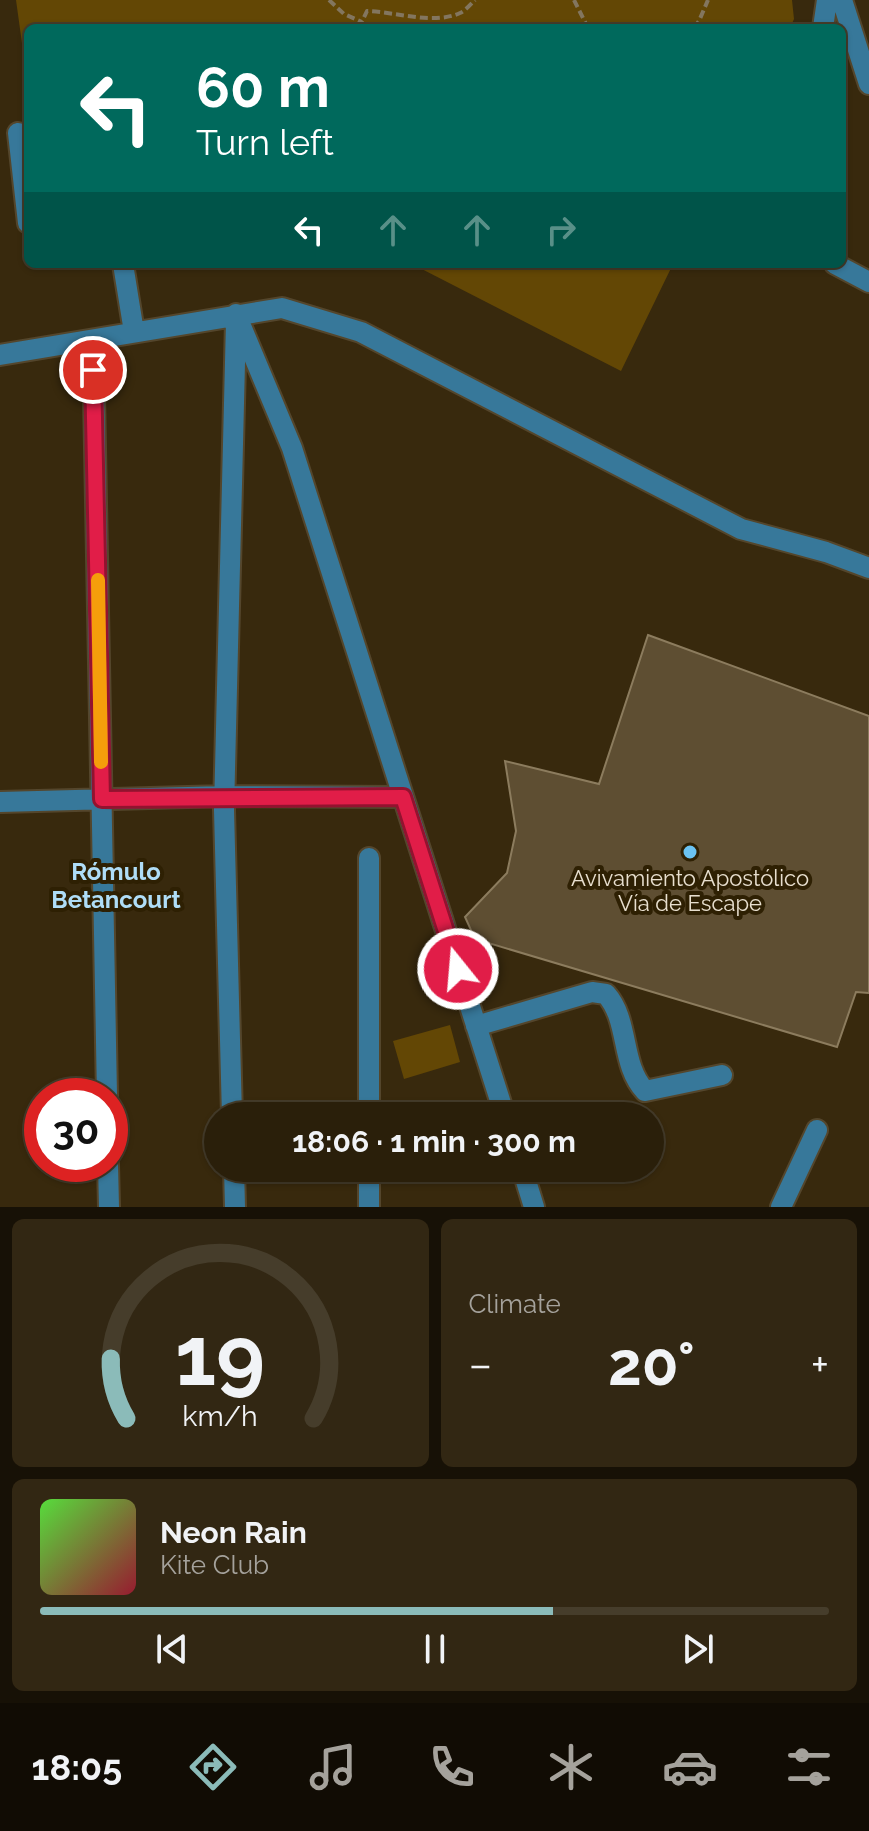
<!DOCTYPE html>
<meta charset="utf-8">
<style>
:root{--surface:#2a1f0a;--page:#322713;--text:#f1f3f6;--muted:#a5a29c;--line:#463d2b;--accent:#8bbbb9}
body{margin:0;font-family:Raleway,sans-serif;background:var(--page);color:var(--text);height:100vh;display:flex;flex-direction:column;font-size:30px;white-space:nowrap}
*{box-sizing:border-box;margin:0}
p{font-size:26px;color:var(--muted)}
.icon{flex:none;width:44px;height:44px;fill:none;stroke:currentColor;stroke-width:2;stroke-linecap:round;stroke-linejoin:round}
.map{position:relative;height:1207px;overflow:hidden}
.side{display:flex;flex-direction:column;gap:12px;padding:12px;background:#171106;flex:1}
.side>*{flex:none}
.top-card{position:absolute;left:24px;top:24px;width:822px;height:244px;border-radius:12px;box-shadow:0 2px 6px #0004,0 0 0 2px var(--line);background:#00695c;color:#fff;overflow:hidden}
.speed{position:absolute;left:24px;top:1078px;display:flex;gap:16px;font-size:40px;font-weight:700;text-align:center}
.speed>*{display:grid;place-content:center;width:104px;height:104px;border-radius:50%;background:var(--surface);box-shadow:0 2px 6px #0004,0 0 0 2px var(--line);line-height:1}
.speed .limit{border:12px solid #d22;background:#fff;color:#111}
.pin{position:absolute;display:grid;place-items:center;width:68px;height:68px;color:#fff;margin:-34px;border:4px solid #fff;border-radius:50%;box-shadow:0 2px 8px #0007}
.me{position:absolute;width:88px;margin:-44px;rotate:343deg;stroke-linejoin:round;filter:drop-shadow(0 0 6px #0008)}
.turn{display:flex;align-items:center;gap:28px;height:168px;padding:0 40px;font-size:36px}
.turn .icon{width:104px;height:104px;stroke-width:2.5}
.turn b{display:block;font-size:56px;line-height:68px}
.lanes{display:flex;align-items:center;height:76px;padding:0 40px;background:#0003;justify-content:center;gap:40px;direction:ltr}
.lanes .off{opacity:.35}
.big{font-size:60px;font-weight:700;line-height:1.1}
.side .tile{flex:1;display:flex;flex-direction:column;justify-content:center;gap:12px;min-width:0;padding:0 28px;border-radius:12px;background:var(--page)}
.side .dial{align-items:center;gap:0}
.dial svg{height:208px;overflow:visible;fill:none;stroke:var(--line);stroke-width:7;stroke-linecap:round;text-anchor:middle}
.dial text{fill:var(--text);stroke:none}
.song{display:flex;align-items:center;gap:24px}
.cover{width:96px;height:96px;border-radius:12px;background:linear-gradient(135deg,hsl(110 70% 55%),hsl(350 70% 35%))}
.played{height:8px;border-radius:4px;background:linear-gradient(90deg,var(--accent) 65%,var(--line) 65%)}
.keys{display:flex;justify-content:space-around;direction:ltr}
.heat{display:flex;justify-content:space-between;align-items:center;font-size:44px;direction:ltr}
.side .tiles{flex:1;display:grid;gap:12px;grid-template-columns:1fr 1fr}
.tile:last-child{grid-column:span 2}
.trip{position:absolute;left:204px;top:1102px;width:460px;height:80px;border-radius:40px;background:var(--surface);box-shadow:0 2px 6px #0004,0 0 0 2px var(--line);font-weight:700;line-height:80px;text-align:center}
.dock{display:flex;height:128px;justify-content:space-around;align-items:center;background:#110c04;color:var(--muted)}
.dock .icon{width:56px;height:56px}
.dock .selected{color:var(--accent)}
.dock b{font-size:36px;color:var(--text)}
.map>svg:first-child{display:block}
.green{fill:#634705}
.building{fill:#5e4e32;stroke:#8c7c5e;stroke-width:2}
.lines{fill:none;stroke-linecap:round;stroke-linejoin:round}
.minor-casing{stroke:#54462c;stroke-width:24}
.path{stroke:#83765f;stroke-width:4;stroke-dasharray:8 4;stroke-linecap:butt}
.minor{stroke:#37789a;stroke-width:20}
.route-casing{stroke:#92132f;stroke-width:20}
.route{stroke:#e11d48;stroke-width:14}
.slow{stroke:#f59e0b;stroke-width:14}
.poi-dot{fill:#6bc3f2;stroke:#2e2003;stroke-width:3}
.labels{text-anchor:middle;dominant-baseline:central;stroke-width:8;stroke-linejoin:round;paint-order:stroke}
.poi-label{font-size:22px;fill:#e8dfcf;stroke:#2e2003}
.neighbourhood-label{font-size:24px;font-weight:bold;fill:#afddf7;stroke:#2e2003}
</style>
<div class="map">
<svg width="869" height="1207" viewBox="0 0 869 1207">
<rect width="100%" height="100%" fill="#38290d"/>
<!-- green -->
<path class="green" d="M16 0H792L794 19 790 28H28V67L25 65Z
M412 264H673L621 371Z
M450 1025 460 1062 404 1079 393 1041Z"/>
<!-- building -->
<path class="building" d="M648 635 869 716V993L856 992 837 1047 475 939 465 917 507 873 516 831 505 761 599 784Z"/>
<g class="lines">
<!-- minor casing -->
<g class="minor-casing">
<path id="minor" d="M842 0 869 84
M823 28 827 0
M18 133 28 223
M123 264 134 332
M835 264 869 282
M236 314 292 448 505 1116
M93 340 107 1096
M0 355 282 308 361 332 741 529 826 552 869 568
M0 802 225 796 403 797
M476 1026 592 992 606 994C630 1021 620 1064 645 1091L722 1075
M232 1116 224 810 236 322
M369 1116V858
M108 1164 109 1207
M234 1168 235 1207
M522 1168 534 1207
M369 1207V1168
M781 1207 817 1130"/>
</g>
<!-- path -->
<path class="path" d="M329 0 344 14 362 22
M574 0 588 28
M359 28 367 11C396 12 434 25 460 13 465 11 471 4 475 0
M694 28 699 21 708 0"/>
<!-- minor -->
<use href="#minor" class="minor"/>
</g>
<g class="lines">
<!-- route casing -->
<g class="route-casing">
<path id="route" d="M93 370 102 799 403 797 458 969"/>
</g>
<!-- route -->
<use href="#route" class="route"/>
<!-- slow -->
<path class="slow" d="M98 580 101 762"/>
</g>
<!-- markers -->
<circle class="poi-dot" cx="690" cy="852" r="8"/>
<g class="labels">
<!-- poi labels -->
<g class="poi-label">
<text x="690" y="878">Avivamiento Apostólico<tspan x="690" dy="25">Vía de Escape</tspan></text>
</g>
<!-- neighbourhood labels -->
<g class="neighbourhood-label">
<text x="116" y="871">Rómulo<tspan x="116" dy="28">Betancourt</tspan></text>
</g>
</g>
</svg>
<div class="speed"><div class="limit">30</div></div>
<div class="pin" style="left:93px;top:370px;background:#d93025"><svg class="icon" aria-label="arrive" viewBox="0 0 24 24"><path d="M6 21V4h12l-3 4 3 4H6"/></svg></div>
<svg class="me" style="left:458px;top:969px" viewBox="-20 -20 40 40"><circle r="17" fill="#e11d48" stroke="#fff" stroke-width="3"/><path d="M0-11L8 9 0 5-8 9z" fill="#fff"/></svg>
<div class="trip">18:06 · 1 min · 300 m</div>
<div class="top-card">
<div class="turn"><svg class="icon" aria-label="left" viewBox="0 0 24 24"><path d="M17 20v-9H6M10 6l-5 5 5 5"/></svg><div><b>60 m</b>Turn left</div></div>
<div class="lanes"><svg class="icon" aria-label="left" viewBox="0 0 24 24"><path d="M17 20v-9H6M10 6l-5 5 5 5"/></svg><svg class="icon off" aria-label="ahead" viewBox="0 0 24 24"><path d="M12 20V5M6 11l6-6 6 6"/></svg><svg class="icon off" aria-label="ahead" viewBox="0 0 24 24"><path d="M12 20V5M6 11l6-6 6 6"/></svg><svg class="icon off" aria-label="right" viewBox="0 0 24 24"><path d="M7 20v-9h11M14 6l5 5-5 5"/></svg></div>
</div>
</div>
<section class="side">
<div class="tiles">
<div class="tile dial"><svg viewBox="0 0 100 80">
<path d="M14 69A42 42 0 1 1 86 69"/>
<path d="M14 69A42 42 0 0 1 8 46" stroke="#8bbbb9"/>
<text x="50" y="56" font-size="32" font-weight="700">19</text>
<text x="50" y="72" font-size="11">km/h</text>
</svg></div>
<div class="tile"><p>Climate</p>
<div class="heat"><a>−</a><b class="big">20°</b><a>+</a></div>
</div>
<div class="tile">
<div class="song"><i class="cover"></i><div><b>Neon Rain</b><p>Kite Club</p></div></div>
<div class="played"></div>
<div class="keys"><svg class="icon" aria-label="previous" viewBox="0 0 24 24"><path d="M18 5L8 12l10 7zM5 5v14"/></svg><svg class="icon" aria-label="pause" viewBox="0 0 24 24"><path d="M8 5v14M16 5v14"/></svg><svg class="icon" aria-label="next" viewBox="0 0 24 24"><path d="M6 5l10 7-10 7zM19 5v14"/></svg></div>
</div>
</div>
</section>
<nav class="dock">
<b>18:05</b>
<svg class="icon selected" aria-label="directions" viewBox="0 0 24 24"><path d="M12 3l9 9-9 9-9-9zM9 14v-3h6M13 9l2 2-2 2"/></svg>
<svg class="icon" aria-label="music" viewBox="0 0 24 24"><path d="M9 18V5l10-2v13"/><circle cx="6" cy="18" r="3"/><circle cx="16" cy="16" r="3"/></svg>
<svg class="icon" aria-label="phone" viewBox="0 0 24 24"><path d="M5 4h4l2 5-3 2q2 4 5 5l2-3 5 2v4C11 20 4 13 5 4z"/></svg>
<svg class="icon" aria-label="climate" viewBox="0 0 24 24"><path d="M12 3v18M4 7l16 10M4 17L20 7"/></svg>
<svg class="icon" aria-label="car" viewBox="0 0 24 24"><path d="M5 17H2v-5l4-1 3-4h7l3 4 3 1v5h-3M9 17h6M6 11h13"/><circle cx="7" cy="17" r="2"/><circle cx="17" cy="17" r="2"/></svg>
<svg class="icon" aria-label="filters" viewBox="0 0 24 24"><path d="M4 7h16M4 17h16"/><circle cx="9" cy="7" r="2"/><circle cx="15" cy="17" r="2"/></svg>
</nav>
